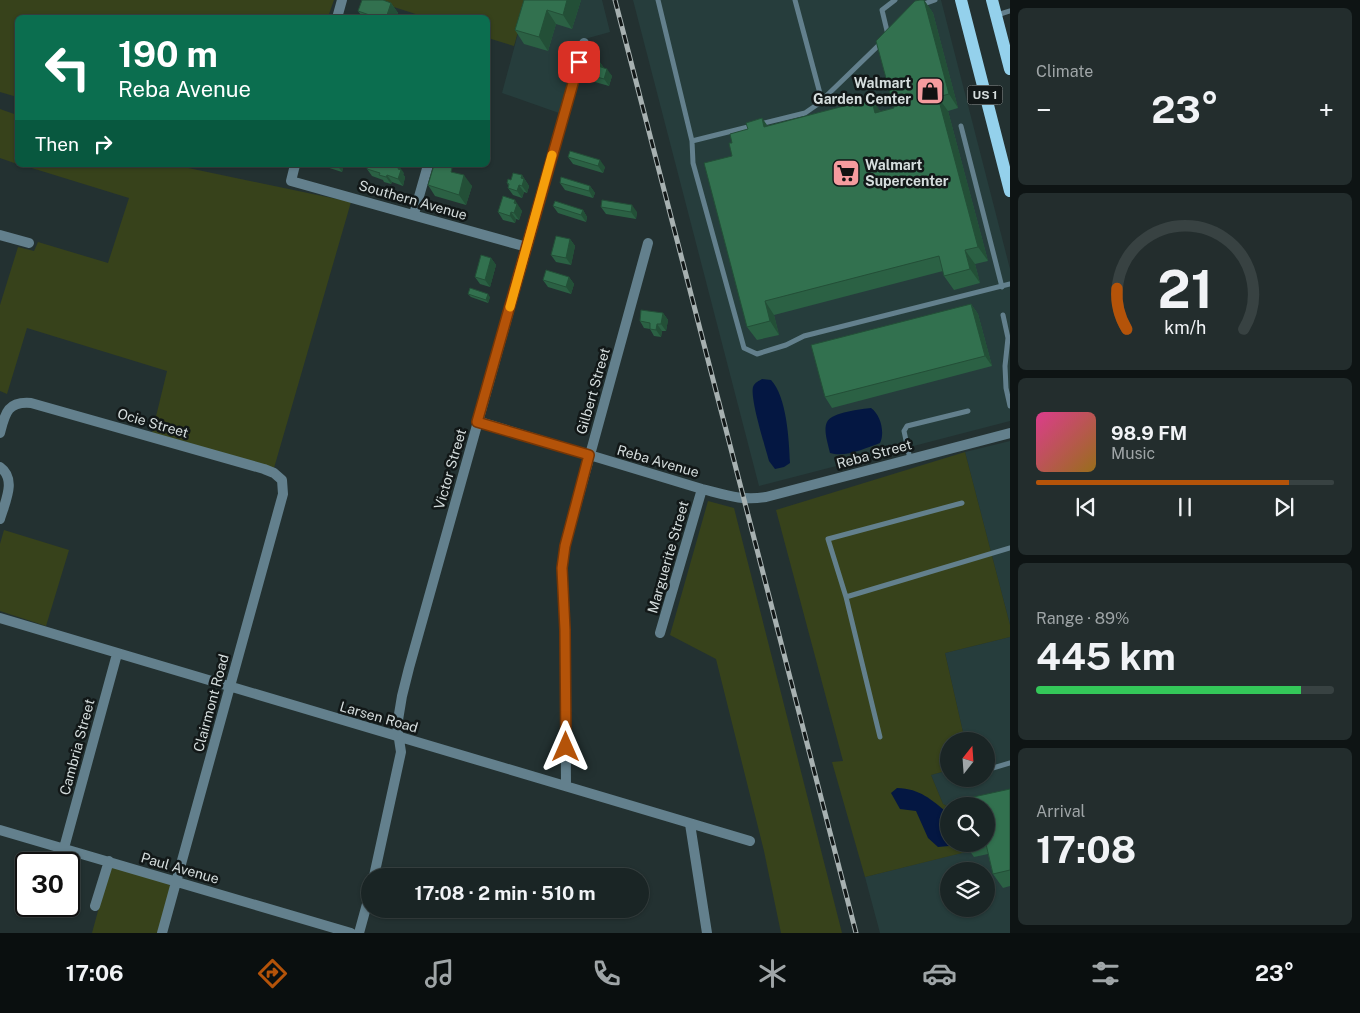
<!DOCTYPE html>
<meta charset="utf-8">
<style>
:root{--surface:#1a2525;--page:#232d2d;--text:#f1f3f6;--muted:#9fa5a7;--line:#384242;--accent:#b45309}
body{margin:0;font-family:"Public Sans",sans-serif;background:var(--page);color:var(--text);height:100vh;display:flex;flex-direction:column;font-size:19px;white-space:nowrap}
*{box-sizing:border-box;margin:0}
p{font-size:16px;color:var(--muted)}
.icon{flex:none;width:28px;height:28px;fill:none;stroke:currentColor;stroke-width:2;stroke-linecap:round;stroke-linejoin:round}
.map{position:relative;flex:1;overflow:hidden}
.sheet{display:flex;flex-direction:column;gap:8px;padding:8px;background:#0e1414;width:350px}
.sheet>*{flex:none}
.hud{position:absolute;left:15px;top:15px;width:475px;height:152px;border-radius:8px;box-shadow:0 1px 4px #0004,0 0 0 1px var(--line);background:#0b6e4f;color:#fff;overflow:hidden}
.needle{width:32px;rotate:17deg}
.tools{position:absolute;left:940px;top:732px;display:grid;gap:10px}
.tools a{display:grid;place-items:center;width:55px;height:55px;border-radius:50%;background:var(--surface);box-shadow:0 1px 4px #0004,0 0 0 1px var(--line);font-size:25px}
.speed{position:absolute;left:15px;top:852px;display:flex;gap:10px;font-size:25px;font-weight:700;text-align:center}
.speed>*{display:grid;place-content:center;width:65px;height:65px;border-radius:50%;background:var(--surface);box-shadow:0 1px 4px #0004,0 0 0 1px var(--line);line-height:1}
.speed .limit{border:2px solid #111;border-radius:8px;background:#fff;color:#111}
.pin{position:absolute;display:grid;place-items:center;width:42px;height:42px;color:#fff;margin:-21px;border-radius:10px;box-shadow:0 2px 8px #0006}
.me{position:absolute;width:55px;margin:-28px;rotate:0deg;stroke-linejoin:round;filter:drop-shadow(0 0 4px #0008)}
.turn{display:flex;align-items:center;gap:18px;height:105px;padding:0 20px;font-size:22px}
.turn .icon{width:65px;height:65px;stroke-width:2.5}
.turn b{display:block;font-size:35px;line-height:42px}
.then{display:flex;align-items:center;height:48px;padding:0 20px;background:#0003;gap:10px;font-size:19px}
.big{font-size:38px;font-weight:700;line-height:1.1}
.sheet .tile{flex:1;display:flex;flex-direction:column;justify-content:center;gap:8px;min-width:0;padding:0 18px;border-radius:8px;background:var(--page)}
.sheet .dial{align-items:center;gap:0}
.dial svg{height:130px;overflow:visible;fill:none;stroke:var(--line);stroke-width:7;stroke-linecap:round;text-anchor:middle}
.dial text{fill:var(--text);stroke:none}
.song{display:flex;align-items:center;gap:15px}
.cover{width:60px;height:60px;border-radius:8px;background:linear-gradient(135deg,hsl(330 70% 55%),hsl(40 70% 35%))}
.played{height:5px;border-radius:2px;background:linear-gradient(90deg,var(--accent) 85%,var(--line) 85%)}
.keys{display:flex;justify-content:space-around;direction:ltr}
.heat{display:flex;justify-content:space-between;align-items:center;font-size:28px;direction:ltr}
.charge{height:8px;border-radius:4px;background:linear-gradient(90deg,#34c759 89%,var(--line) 0)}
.trip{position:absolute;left:361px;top:868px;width:288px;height:50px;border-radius:25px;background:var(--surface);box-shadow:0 1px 4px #0004,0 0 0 1px var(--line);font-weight:700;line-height:50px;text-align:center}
.menu{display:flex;height:80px;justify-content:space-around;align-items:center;background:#0a0f0f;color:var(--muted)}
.menu .icon{width:35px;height:35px}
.menu .active{color:var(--accent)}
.menu b{font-size:22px;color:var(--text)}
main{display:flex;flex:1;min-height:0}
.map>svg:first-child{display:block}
.built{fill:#263d3c;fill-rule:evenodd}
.green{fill:#37421b}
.water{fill:#041742}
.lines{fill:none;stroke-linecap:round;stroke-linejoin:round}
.service{stroke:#63808d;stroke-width:5}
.minor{stroke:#63808d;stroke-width:10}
.primary{stroke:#94d1ec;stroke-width:12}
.rail-casing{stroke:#a7b1b1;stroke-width:5}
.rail{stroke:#121818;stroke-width:3;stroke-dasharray:9;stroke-linecap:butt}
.wall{fill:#2b6144}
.shaded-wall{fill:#234f37}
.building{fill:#32714f;stroke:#234f37}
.route-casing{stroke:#753606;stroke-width:12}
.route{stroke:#b45309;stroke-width:9}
.slow{stroke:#f59e0b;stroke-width:9}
.labels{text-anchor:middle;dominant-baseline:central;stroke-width:5;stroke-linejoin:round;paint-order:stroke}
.shield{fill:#121818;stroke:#9aa2a2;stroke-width:1}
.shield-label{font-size:12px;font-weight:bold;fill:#d5dddd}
.poi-label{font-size:14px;font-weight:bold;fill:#d5dddd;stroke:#121818;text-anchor:end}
.street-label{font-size:14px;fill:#d5dddd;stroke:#121818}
</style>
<main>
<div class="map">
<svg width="1010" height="933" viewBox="0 0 1010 933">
<rect width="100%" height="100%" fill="#233131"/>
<!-- built -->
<path class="built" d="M527 0H602L610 32 581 40 559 113 502 93Z
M633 0H941L1010 269V421L759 486Z
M1010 441V625L965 452Z
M1010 637V933H880L865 877 969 851 967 844H986V806L949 807 943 804 931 775 949 770V779H986V741H965L945 653ZM949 871H986V909H949Z"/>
<!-- green -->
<path class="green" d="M0 0H334L328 17 18 18 17 97 0 92Z
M372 0H527L514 46 488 38V18L425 17Z
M0 109 17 115V164L0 158Z
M22 165H174L351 202 274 468 152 433 167 371 27 328 7 394 0 391V305L18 247 34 251 38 242 108 263 129 198Z
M965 452 1010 625V637L945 653 965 741H949V770L931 775 943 804 949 807V844H967L970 851 865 877 832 762 843 761 776 510Z
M708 501 734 508 842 933H781L764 851 716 659 670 635Z
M4 530 69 550 46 626 0 611V544Z
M110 867 167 882 171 887 158 933H92Z"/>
<!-- water -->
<path class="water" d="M762 379 771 380C787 397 789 440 790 463L784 467 775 469 769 461C765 446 750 399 753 387 755 382 759 381 762 379Z
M871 408C881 415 885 433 880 443 866 448 845 458 830 453 828 444 823 430 827 422 832 412 862 409 871 408Z
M897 788C921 789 930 799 948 813L949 844 960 845 938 847 928 838 916 811 900 809 891 793Z"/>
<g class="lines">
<!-- service -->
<path class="service" d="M658 0 692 141 752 126
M795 0 822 101
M921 5 935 0
M997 15 1010 11
M888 35 882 10 895 0
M760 124 805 113 818 104 882 42
M961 126 1002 287
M692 141 693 163 744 348 757 354 786 345 804 336 1010 284
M1003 315 1008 338 1005 366 1006 388 1010 406
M910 459 904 431 907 426 968 411
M846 597 1010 548
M880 737 846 597 828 539 962 503
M986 770 1010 763"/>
<!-- minor -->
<path class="minor" d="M337 18 342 0
M295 165 291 181 527 247
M414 214 428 165
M0 235 29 243
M477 421 702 489C726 495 742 501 766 497L1010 433
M0 433C5 414 7 401 31 403L264 469 274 473 282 480 283 494 162 933
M0 467C17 479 5 502 0 519
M0 618 750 841
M660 633 702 489
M566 786 565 630 562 568 565 546 648 243
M690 824 707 933
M0 830 351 933
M64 848 117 654
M374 876 401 752 397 726 402 696 409 668 584 43
M95 906 109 861
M359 933 370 893"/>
<!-- primary -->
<path class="primary" d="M961 0 1010 191
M992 0 1010 69"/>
<!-- rail casing -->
<g class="rail-casing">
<path id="rail" d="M615 0 856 933"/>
</g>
<!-- rail -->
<use href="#rail" class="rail"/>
</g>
<!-- wall -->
<path class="wall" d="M524 0H581L572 29 556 24 548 51 524 44 515 30Z
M920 0H924L933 13 958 108 948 111 988 261 975 264 980 283 954 290 944 276 943 271 774 315 779 335 757 340 747 327 732 156V143L762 118 767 126 844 106 860 100 881 111 894 108Z
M391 3 398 13 397 18H363L358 11Z
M599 61 604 68 612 76 609 86 588 80 583 73Z
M568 157 605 167 603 173 573 164Z
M320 165H344L342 172Z
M367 169 404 173 403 174 405 177 403 186 392 182 391 184 384 182 383 180 372 176Z
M455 173 472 186 466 205 435 196 428 185Z
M522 175 529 186 527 193 524 192 522 198 513 195 508 188V185L507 183 511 180Z
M560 183 590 186 595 193 593 198 565 190Z
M553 206 583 210 587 217 586 222 558 213Z
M520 207 519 208 522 211 519 220 516 219 515 223 503 220 498 212Z
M601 207 637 212 636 219 606 214Z
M570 239 575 246 571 265 556 262 551 255Z
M491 258 496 265 490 287 480 284 475 277Z
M569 277 574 284 571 294 548 287 543 280Z
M468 294 490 297 488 303 471 297Z
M971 304 978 314 992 366 832 408 825 397Z
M663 313 668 320 666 331H662L661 337 654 336 650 329 644 328 640 321Z
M1010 789V886L1003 888 993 874 988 854 974 857 965 844H986Z"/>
<!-- shaded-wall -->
<path class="shaded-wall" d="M567 0H581L572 29 563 15Z
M924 0 933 13 958 108 949 94Z
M391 3 398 13 397 18H386Z
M547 10 556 24 548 51 539 37Z
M599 61 604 68 598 66Z
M607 69 612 76 609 86 604 79Z
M871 97 880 111 885 126 875 113Z
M938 97 948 111 988 261 978 247Z
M762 118 772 132 764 127Z
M600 160 605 167 603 173 598 166Z
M337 165H344L342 172Z
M399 166 404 173 403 174 405 177 403 186 398 179V169Z
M387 175 392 182 391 184 386 177Z
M464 175 472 186 466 205 459 195Z
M522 175 529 186 527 193 522 186 521 178Z
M519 185 524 192 522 198 517 191Z
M590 186 595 193 593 198 589 191Z
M515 200 522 211 519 220 514 213V203Z
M632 205 637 212 636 219 631 212Z
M583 210 587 217 586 222 581 215Z
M511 212 516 219 515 223 510 216Z
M570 239 575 246 571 265 566 258Z
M965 250 975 264 980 283 970 269Z
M491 258 496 265 490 287 485 280Z
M569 277 574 284 571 294 566 287Z
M488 294 490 297 488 303 486 300Z
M765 301 774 315 779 335 770 321Z
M971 304 978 314 992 366 985 356Z
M663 313 668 320 666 331 661 324Z
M657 324 662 331 661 337 656 330Z"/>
<!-- building -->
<path class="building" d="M362 0H383L391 3 386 18H378L358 11Z
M524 0H567L563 15 547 10 539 37 515 30Z
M920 0H924L949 94 938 97 978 247 965 250 970 269 944 276 939 256 765 301 770 321 747 327 704 163 732 156 729 143H732L730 134 748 129 746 123 762 118 764 127 844 106 842 98 856 94 858 100 871 97 875 113 894 108 876 41 915 1Z
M588 58 599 61 598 66 607 69 604 79 583 73Z
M570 151 600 160 598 166 568 157Z
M368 165H397L399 166 398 169 401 170 398 179 387 175 386 177 379 175 380 173 367 169Z
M434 165H442L452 168 451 172 464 175 459 195 428 185Z
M513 173 522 175 521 178 524 179 522 186 519 185 517 191 508 188 509 184 507 183 508 179 511 180Z
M561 177 590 186 589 191 560 183Z
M503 196 515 200 514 203 517 204 514 213 511 212 510 216 498 212Z
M602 200 632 205 631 212 601 207Z
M555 201 583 210 581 215 553 206Z
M556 236 570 239 566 258 551 255Z
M481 255 491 258 485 280 475 277Z
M546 270 569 277 566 287 543 280Z
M470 288 488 294 486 300 468 294Z
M971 304 985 356 825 397 811 345Z
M641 310 663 313 661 324H657L656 330 650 329V323L640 321Z
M1010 789V870L993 874 986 844V806H956L955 801Z"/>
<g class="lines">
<!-- route casing -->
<g class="route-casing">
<path id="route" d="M566 747 565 630 562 568 565 546 589 455 477 422 579 62"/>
</g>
<!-- route -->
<use href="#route" class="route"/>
<!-- slow -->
<path class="slow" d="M510 307 552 155"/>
</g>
<!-- icons -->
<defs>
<g id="shop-square" transform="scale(1.4375)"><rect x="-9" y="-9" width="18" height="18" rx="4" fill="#f59b9e" stroke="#121818"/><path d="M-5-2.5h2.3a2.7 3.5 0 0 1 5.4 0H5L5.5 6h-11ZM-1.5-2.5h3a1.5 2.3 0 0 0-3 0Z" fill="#111"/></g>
<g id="supermarket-square" transform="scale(1.4375)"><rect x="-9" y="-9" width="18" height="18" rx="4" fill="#f59b9e" stroke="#121818"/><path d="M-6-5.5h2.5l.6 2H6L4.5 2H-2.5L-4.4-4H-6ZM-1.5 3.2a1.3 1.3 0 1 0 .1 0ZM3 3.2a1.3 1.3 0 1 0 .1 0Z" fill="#111"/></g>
</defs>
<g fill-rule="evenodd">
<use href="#shop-square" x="930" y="91"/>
<use href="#supermarket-square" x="846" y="173"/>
</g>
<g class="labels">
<!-- shield labels -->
<rect class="shield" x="967.5" y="85.5" width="35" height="19" rx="4"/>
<g class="shield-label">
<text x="985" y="95">US 1</text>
</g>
<!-- poi labels -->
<g class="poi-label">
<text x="911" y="83">Walmart<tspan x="911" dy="16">Garden Center</tspan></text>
<text x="865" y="165" text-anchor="start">Walmart<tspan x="865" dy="16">Supercenter</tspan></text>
</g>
<!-- street labels -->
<g class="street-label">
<text transform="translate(413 200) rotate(16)">Southern Avenue</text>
<text transform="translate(593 391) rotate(-74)">Gilbert Street</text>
<text transform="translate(153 423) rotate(16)">Ocie Street</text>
<text transform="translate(874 454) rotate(-15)">Reba Street</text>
<text transform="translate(658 461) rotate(16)">Reba Avenue</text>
<text transform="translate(450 469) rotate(-74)">Victor Street</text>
<text transform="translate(668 557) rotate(-74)">Marguerite Street</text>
<text transform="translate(211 703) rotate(-75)">Clairmont Road</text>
<text transform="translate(379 717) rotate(16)">Larsen Road</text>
<text transform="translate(77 747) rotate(-75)">Cambria Street</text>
<text transform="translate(180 868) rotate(16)">Paul Avenue</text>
</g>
</g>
</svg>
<div class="tools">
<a><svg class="needle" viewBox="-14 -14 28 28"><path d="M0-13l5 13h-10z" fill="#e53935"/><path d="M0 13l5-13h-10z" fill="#9fa5a7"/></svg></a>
<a><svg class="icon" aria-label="search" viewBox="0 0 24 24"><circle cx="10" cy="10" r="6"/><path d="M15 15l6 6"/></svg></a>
<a><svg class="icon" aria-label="layers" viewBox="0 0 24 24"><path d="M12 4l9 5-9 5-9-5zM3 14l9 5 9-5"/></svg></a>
</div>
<div class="speed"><div class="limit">30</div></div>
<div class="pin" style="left:579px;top:62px;background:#d93025"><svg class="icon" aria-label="arrive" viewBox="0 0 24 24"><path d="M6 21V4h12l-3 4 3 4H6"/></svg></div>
<svg class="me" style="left:566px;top:747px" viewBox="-20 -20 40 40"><path d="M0-17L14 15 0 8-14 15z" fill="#b45309" stroke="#fff" stroke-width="4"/></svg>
<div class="trip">17:08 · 2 min · 510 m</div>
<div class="hud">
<div class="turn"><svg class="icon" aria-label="left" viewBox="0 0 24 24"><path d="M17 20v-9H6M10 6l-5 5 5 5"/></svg><div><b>190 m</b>Reba Avenue</div></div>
<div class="then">Then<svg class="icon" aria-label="right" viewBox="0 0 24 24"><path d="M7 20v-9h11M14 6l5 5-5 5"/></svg></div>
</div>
</div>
<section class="sheet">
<div class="tile"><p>Climate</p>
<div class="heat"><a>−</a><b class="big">23°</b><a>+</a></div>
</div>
<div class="tile dial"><svg viewBox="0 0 100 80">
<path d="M14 69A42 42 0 1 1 86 69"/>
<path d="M14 69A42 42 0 0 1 8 44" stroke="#b45309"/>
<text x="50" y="56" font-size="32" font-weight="700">21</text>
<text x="50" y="72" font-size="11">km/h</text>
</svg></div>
<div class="tile">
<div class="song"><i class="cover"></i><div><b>98.9 FM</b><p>Music</p></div></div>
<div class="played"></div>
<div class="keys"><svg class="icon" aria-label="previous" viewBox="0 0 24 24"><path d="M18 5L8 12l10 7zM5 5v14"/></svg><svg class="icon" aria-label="pause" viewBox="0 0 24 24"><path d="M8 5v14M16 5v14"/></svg><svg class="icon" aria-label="next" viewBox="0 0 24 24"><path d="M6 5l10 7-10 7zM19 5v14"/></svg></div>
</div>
<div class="tile"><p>Range · 89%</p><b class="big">445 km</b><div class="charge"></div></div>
<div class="tile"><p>Arrival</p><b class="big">17:08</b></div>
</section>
</main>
<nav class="menu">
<b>17:06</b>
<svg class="icon active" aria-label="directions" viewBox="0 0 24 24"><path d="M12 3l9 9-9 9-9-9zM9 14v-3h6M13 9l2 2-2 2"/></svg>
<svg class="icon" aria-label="music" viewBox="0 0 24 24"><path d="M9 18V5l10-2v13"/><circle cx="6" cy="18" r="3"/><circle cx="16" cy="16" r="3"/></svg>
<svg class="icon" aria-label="phone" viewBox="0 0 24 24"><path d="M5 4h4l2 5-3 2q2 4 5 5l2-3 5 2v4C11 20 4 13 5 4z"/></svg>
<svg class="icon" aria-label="climate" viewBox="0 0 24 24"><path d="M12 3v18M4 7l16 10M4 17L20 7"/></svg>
<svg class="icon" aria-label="car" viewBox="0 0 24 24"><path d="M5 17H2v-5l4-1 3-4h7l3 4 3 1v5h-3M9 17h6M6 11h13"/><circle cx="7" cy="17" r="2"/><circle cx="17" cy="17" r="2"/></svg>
<svg class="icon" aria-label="filters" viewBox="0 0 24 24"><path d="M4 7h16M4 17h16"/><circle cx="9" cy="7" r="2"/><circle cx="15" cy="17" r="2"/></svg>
<b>23°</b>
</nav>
